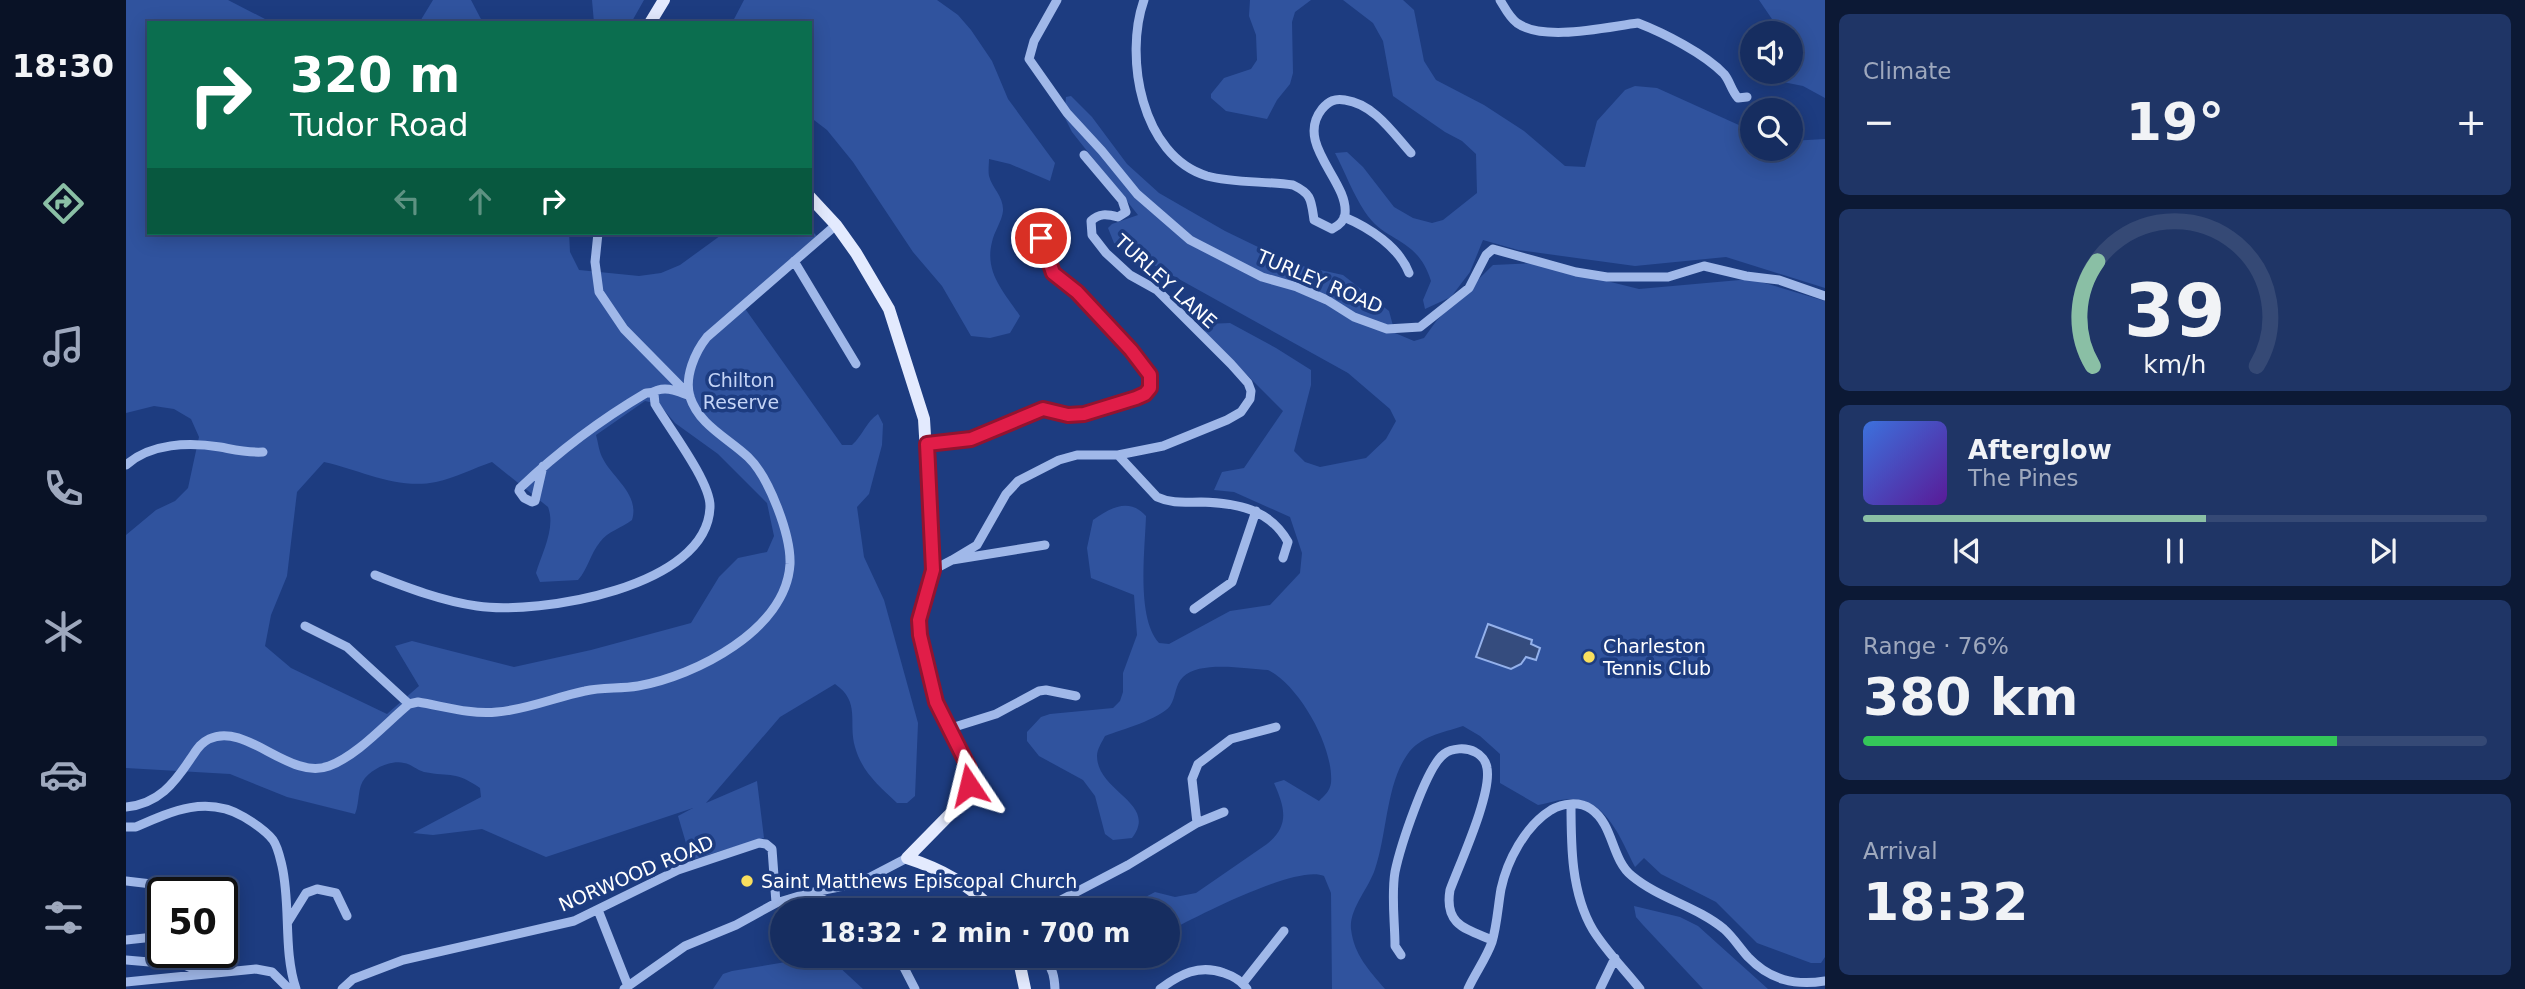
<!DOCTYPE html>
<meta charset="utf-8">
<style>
:root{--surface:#162d60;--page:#1f3566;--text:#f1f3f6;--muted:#9ea8bd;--line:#354975;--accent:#8abfa5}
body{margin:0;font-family:"DejaVu Sans",sans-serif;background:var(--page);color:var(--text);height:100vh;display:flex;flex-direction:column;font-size:26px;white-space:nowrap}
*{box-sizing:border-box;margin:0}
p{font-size:23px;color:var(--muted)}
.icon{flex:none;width:38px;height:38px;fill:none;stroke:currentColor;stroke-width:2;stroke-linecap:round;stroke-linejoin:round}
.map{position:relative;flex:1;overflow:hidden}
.side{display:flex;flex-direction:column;gap:14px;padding:14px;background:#0c1935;width:700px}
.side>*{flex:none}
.banner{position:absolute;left:21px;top:21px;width:665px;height:214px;border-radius:0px;box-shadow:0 4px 18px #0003,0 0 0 2px var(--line);background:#0b6e4f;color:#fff;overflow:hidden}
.controls{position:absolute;left:1614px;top:21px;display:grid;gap:14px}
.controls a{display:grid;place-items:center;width:63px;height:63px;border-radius:50%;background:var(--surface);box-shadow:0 4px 18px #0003,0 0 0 2px var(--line);font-size:35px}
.speed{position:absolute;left:21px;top:877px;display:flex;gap:14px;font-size:35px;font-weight:700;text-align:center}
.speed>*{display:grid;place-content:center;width:91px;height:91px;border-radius:50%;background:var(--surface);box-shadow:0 4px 18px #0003,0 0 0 2px var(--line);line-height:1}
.speed .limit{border:4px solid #111;border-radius:10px;background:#fff;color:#111}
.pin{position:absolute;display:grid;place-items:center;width:60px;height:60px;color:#fff;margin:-30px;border:4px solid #fff;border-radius:50%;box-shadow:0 2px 7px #0007}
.me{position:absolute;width:77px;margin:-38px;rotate:350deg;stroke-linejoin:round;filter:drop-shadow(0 0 5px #0008)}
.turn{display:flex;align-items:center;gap:24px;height:147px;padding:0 28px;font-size:32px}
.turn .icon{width:91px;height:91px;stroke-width:2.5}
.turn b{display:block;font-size:49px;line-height:60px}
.lanes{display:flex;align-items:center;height:66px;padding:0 28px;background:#0003;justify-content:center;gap:35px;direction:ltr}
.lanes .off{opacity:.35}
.big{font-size:52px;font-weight:700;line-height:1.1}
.side .card{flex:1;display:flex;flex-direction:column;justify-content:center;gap:10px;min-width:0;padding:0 24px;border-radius:10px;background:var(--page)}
.side .dial{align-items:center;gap:0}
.dial svg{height:182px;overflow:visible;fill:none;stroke:var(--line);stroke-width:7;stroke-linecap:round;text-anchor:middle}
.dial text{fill:var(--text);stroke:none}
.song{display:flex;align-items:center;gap:21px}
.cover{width:84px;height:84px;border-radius:10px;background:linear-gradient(135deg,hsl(220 70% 55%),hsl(270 70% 35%))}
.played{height:7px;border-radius:4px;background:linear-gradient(90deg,var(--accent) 55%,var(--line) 55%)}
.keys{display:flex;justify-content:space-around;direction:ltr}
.heat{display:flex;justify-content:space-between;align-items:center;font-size:38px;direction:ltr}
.charge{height:10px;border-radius:5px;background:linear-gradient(90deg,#34c759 76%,var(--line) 0)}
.trip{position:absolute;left:644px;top:898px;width:410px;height:70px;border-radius:35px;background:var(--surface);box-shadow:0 4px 18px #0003,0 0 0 2px var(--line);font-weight:700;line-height:70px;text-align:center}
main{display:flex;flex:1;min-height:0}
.menu{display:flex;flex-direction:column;width:126px;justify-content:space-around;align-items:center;background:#091226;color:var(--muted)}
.menu .icon{width:49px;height:49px}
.menu .current{color:var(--accent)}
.menu b{font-size:32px;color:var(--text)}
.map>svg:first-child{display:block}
.green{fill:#30539e;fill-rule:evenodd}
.water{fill:#354c7e;stroke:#94b1eb;stroke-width:2}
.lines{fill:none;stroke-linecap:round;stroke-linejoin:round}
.minor{stroke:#a0b8e9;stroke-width:9}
.major{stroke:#e3eafe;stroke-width:12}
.route-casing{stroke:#92132f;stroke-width:18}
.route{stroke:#e11d48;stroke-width:12}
.poi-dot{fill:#f9df5e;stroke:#1d3c80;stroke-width:2.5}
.labels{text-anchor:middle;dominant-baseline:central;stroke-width:7;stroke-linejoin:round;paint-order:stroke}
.street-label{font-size:19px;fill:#fff;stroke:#1d3c80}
.park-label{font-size:19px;fill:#c5d5f7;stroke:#1d3c80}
.poi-label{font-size:19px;fill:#fff;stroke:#1d3c80;text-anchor:start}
</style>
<main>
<nav class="menu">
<b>18:30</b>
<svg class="icon current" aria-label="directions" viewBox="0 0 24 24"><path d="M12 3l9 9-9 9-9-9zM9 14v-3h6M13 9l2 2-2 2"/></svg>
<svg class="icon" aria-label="music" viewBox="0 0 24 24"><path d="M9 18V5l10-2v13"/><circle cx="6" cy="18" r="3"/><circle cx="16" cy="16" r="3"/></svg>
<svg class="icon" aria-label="phone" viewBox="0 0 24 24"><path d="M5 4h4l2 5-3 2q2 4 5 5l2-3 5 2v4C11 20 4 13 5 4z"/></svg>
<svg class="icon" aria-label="climate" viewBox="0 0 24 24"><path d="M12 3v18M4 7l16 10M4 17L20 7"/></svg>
<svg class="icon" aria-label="car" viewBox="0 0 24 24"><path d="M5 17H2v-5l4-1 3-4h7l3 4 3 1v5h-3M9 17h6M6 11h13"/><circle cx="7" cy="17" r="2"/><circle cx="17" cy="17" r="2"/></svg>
<svg class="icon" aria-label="filters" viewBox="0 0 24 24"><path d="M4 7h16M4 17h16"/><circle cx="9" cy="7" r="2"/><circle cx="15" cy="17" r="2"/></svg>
</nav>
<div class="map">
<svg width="1699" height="989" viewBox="0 0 1699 989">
<rect width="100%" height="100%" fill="#1d3c80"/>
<!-- green -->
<path class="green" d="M0 0H102L139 19 140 23H23V233H443L444 252 453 270 513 276 535 273 554 265 598 233H684V229L691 236 615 303 716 445H726C737 435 740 422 752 414L757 424 756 445 743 494 731 507 738 557 758 600 792 723 789 796 781 803H771C753 786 736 772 729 747 722 722 735 702 709 684L654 717 580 803 631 781 638 838 565 860 552 816 567 808 420 857 356 829 307 835 287 833 355 797 354 788C330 771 325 777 298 772 291 770 285 764 278 763 265 760 248 768 239 778 231 787 234 802 229 814L161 797 104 774 0 768V535L30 510 49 501 62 488 73 437 65 419 48 409 28 406 0 413ZM519 401 533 404 549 423 592 454 641 503 648 536 641 552 612 558 593 577 565 623 465 650 388 667 286 641 269 646 293 686 261 714 165 668 139 646 145 615 161 576 171 492 198 462C234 470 272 490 310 482 329 478 348 468 366 462L422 507C430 528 416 553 410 573L414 582 452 580C462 569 464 554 474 542 482 531 496 528 506 520 514 494 486 478 476 457 473 451 472 442 470 435Z
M307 0H345L357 23H293Z
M466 0H518L505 23H468Z
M618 0H811L832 15 845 30 866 61 882 99 929 163 924 181 884 164 863 159C863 164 862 171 863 176 866 188 878 197 877 211 876 221 868 232 866 242 858 273 879 293 894 316L884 333 864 338 845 336 816 286 787 252 727 162 701 130 684 117V23H606Z
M1124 0H1185L1169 12 1166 22 1167 73 1164 84 1151 100 1141 119 1100 111 1085 98V94L1098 78 1125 69 1131 60 1130 35 1123 16Z
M1217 0H1277L1288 10 1298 61 1310 80 1358 105 1398 131 1439 166 1459 167 1471 121 1499 90 1509 86 1531 88 1626 131V149H1664V141L1699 139V288L1600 257 1509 266 1392 250 1357 240 1344 272 1325 297 1299 309 1297 300 1305 281C1291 236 1260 244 1239 212 1227 194 1219 172 1209 153L1221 152 1237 167 1268 207 1287 218 1306 223 1317 220 1351 193 1350 154 1336 141 1319 132 1267 96 1257 41 1247 23Z
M1633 0H1699V98L1677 86 1627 76 1615 61 1618 52 1626 49V72H1664V33H1649L1648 22Z
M945 96 966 117 1001 164 1033 193 1099 231 1167 264 1217 275 1263 311 1269 333 1288 341 1298 338 1311 320 1367 265 1408 263 1513 289 1625 279 1699 301V957L1695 963H1685L1631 943 1590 902 1535 874 1518 858 1509 867C1495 840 1481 799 1445 799 1434 799 1423 803 1412 805L1374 783V754L1354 736 1337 726C1316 733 1294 736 1281 755 1260 785 1261 835 1249 869 1243 888 1223 909 1225 929 1228 955 1243 970 1259 989H1206L1205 893 1198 876C1171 864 1070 917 1041 932V910H995L1029 892 1049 897 1070 893 1141 844C1164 825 1159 808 1148 783L1158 780 1193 801C1198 796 1204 791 1205 783 1208 748 1174 686 1142 670 1121 669 1074 660 1057 677 1049 684 1050 697 1044 706 1034 719 995 730 979 736 976 742 971 749 971 756 971 792 1033 803 1006 838L987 840 979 834 969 796 957 780 913 756 901 741V732L915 717 924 714 987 708 994 701 997 692V673L1011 635 1008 595 965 578 961 548 967 520C984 508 1003 497 1020 516 1019 550 1010 618 1033 643L1043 644 1104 611 1144 605 1174 573 1176 553 1164 517 1108 492 1088 490 1096 472 1118 468 1157 411 1080 334 1078 329 1081 324 1104 323 1150 348 1185 370V385L1168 451 1179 462 1194 467 1240 458 1260 439 1270 421 1264 409 1222 373 988 243 982 228 986 224 1012 215 946 132 938 116 940 97Z
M1508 906 1554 917 1572 926 1642 989H1577L1517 925 1510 917Z
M700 960 710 964 737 989H587L597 974 606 971 666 961Z"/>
<!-- water -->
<path class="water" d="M1362 624 1406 640 1405 644 1414 648 1410 660 1400 657 1395 664 1385 669 1350 657Z"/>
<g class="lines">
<!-- minor -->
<path class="minor" d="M931 0 908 41 903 59 941 113 976 151 1011 194 1064 240 1136 277 1171 287 1201 300 1228 317 1261 329 1294 327 1343 288 1360 255 1367 249 1450 272 1481 277H1542L1578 266 1620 276 1653 280 1699 296
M1018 0C998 56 1015 156 1081 176 1107 183 1139 181 1167 185 1186 194 1185 200 1188 220L1206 229C1212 226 1218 222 1219 214 1223 181 1168 144 1196 109 1203 101 1209 98 1219 100 1248 104 1267 133 1285 153
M1374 0C1379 8 1383 17 1391 23 1418 42 1480 27 1512 23 1538 33 1579 54 1598 74 1604 81 1605 90 1612 98L1621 97
M1218 217C1244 228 1273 247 1283 273
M472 233 469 262 473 292 498 329 560 392
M668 261 730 364
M801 444 845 439 917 409 942 415 958 414 1010 398 1019 394 1024 388V375L1005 350 951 292 927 273 915 238
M992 455 1031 497C1046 504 1059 502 1075 502 1111 503 1144 509 1162 542L1157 558
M0 465C25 443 63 442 94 447 110 450 121 453 137 452
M417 466 409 501 406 502 398 498 393 491 394 488C433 451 474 420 520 393 525 393 528 392 532 390 543 387 554 392 564 396
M826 560 851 545 880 494 892 481 933 460 951 455H992L1037 446 1101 420 1115 412 1124 399 1125 391 1122 383 1105 364 1031 290 1004 275 980 253 966 235 965 221C973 213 981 214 992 217L1000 212 996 200 958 155
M807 570 826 560 919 545
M249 575C282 588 316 601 351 606 412 615 583 588 584 506 584 481 543 428 529 404L528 394
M1068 609 1106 582 1130 511
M179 626 221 647 283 704
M822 729 870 714 913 691 920 690 950 696
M1445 804C1445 845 1445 893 1467 930 1480 951 1499 970 1514 989
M0 807C32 804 48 784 65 758 70 751 74 743 83 739 120 721 163 781 203 766 231 756 260 723 283 704L292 702C317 706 345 715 371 712 400 710 430 697 459 691 476 687 494 689 512 686 569 676 660 630 664 564 665 535 643 477 622 457 602 438 573 425 564 397 558 377 569 352 581 337L710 225
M1071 823 1066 779 1072 764 1105 739 1150 727
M0 827H10C46 811 81 795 118 817 128 823 140 831 147 840 152 847 154 858 156 866 165 906 157 950 170 989
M0 881 51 887 61 892
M684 893 720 910
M472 910 502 986
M916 910 1002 865 1071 823 1098 812
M162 922 180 893 191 889 210 893 221 916
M0 940 37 936
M1275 955 1269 946C1269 923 1265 895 1269 872 1274 848 1300 767 1318 754 1326 748 1340 747 1349 752 1355 755 1360 761 1361 768 1366 794 1334 863 1324 890 1318 925 1340 929 1366 940
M772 956 789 989
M0 960 58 965 74 972
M894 963C920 954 928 964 929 989
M0 982 130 969 146 972 163 989
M1117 983 1158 931
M216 989 227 979 277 960 448 921 552 870 633 843 640 844 646 849 650 903
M498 989 559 946 610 925 650 903 683 893 733 883 781 858
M1034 989C1054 974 1073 964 1098 973 1107 976 1116 981 1121 989
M1342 989C1349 973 1360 959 1366 942 1371 925 1372 906 1375 889 1381 861 1399 826 1425 810 1437 803 1453 801 1465 809 1488 825 1485 859 1506 876 1534 899 1570 906 1598 929 1607 937 1614 948 1622 957 1644 980 1669 986 1699 981
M1474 989 1489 958"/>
<!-- major -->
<path class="major" d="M524 23 538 0
M684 197 710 225 730 253 763 309 798 419 807 570 794 620V635L810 702 822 729 836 750 844 775 840 793 833 805 781 858C815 869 843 884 867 910
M892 956 899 989"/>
</g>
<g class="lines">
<!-- route casing -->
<g class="route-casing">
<path id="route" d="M843 785V768L810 702 794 635 793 620 807 570 801 444 845 439 917 409 942 415 958 414 1010 398 1019 394 1024 388V375L1005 350 951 292 927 273 915 238"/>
</g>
<!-- route -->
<use href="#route" class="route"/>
</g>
<!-- markers -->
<g class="poi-dot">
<circle cx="1463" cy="657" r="7"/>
<circle cx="621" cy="881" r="7"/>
</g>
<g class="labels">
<!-- street labels -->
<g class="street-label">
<text transform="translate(1040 281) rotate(42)">TURLEY LANE</text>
<text transform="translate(1194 281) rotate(23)">TURLEY ROAD</text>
<text transform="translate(510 873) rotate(-23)">NORWOOD ROAD</text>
</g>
<!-- park labels -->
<g class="park-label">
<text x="615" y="380">Chilton<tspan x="615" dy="22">Reserve</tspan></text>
</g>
<!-- poi labels -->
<g class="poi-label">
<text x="1477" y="646">Charleston<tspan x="1477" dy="22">Tennis Club</tspan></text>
<text x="635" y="881">Saint Matthews Episcopal Church</text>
</g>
</g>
</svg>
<div class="controls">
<a><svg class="icon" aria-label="sound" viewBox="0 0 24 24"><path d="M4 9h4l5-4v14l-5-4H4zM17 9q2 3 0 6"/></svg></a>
<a><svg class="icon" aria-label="search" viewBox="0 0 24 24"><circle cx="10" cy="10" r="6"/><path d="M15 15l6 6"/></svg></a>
</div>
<div class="speed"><div class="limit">50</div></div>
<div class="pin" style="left:915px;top:238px;background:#d93025"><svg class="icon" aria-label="arrive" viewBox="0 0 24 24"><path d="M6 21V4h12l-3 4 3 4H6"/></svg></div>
<svg class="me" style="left:843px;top:785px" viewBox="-20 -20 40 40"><path d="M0-17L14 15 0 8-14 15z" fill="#e11d48" stroke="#fff" stroke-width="4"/></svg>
<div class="trip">18:32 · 2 min · 700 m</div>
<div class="banner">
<div class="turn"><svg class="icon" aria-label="right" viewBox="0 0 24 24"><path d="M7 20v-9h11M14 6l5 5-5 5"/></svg><div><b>320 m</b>Tudor Road</div></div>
<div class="lanes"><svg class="icon off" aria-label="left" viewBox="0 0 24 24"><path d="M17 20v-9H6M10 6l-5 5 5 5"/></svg><svg class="icon off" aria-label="ahead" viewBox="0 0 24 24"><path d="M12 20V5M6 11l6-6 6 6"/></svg><svg class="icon" aria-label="right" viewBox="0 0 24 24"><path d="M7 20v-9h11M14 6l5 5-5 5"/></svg></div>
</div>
</div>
<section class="side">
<div class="card"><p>Climate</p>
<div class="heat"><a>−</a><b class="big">19°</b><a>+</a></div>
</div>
<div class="card dial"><svg viewBox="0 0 100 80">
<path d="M14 69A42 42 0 1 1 86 69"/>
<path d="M14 69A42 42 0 0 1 16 23" stroke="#8abfa5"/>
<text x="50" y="56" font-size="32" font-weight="700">39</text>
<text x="50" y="72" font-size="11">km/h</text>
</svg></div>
<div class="card">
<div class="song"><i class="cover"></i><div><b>Afterglow</b><p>The Pines</p></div></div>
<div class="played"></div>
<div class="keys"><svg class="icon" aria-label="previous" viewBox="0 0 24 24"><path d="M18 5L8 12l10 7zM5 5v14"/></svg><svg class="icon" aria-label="pause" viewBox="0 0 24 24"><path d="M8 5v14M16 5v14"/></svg><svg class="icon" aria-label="next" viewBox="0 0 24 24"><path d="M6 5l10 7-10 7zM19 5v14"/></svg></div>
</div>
<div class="card"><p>Range · 76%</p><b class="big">380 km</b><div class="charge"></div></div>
<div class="card"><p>Arrival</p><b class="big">18:32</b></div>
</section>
</main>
